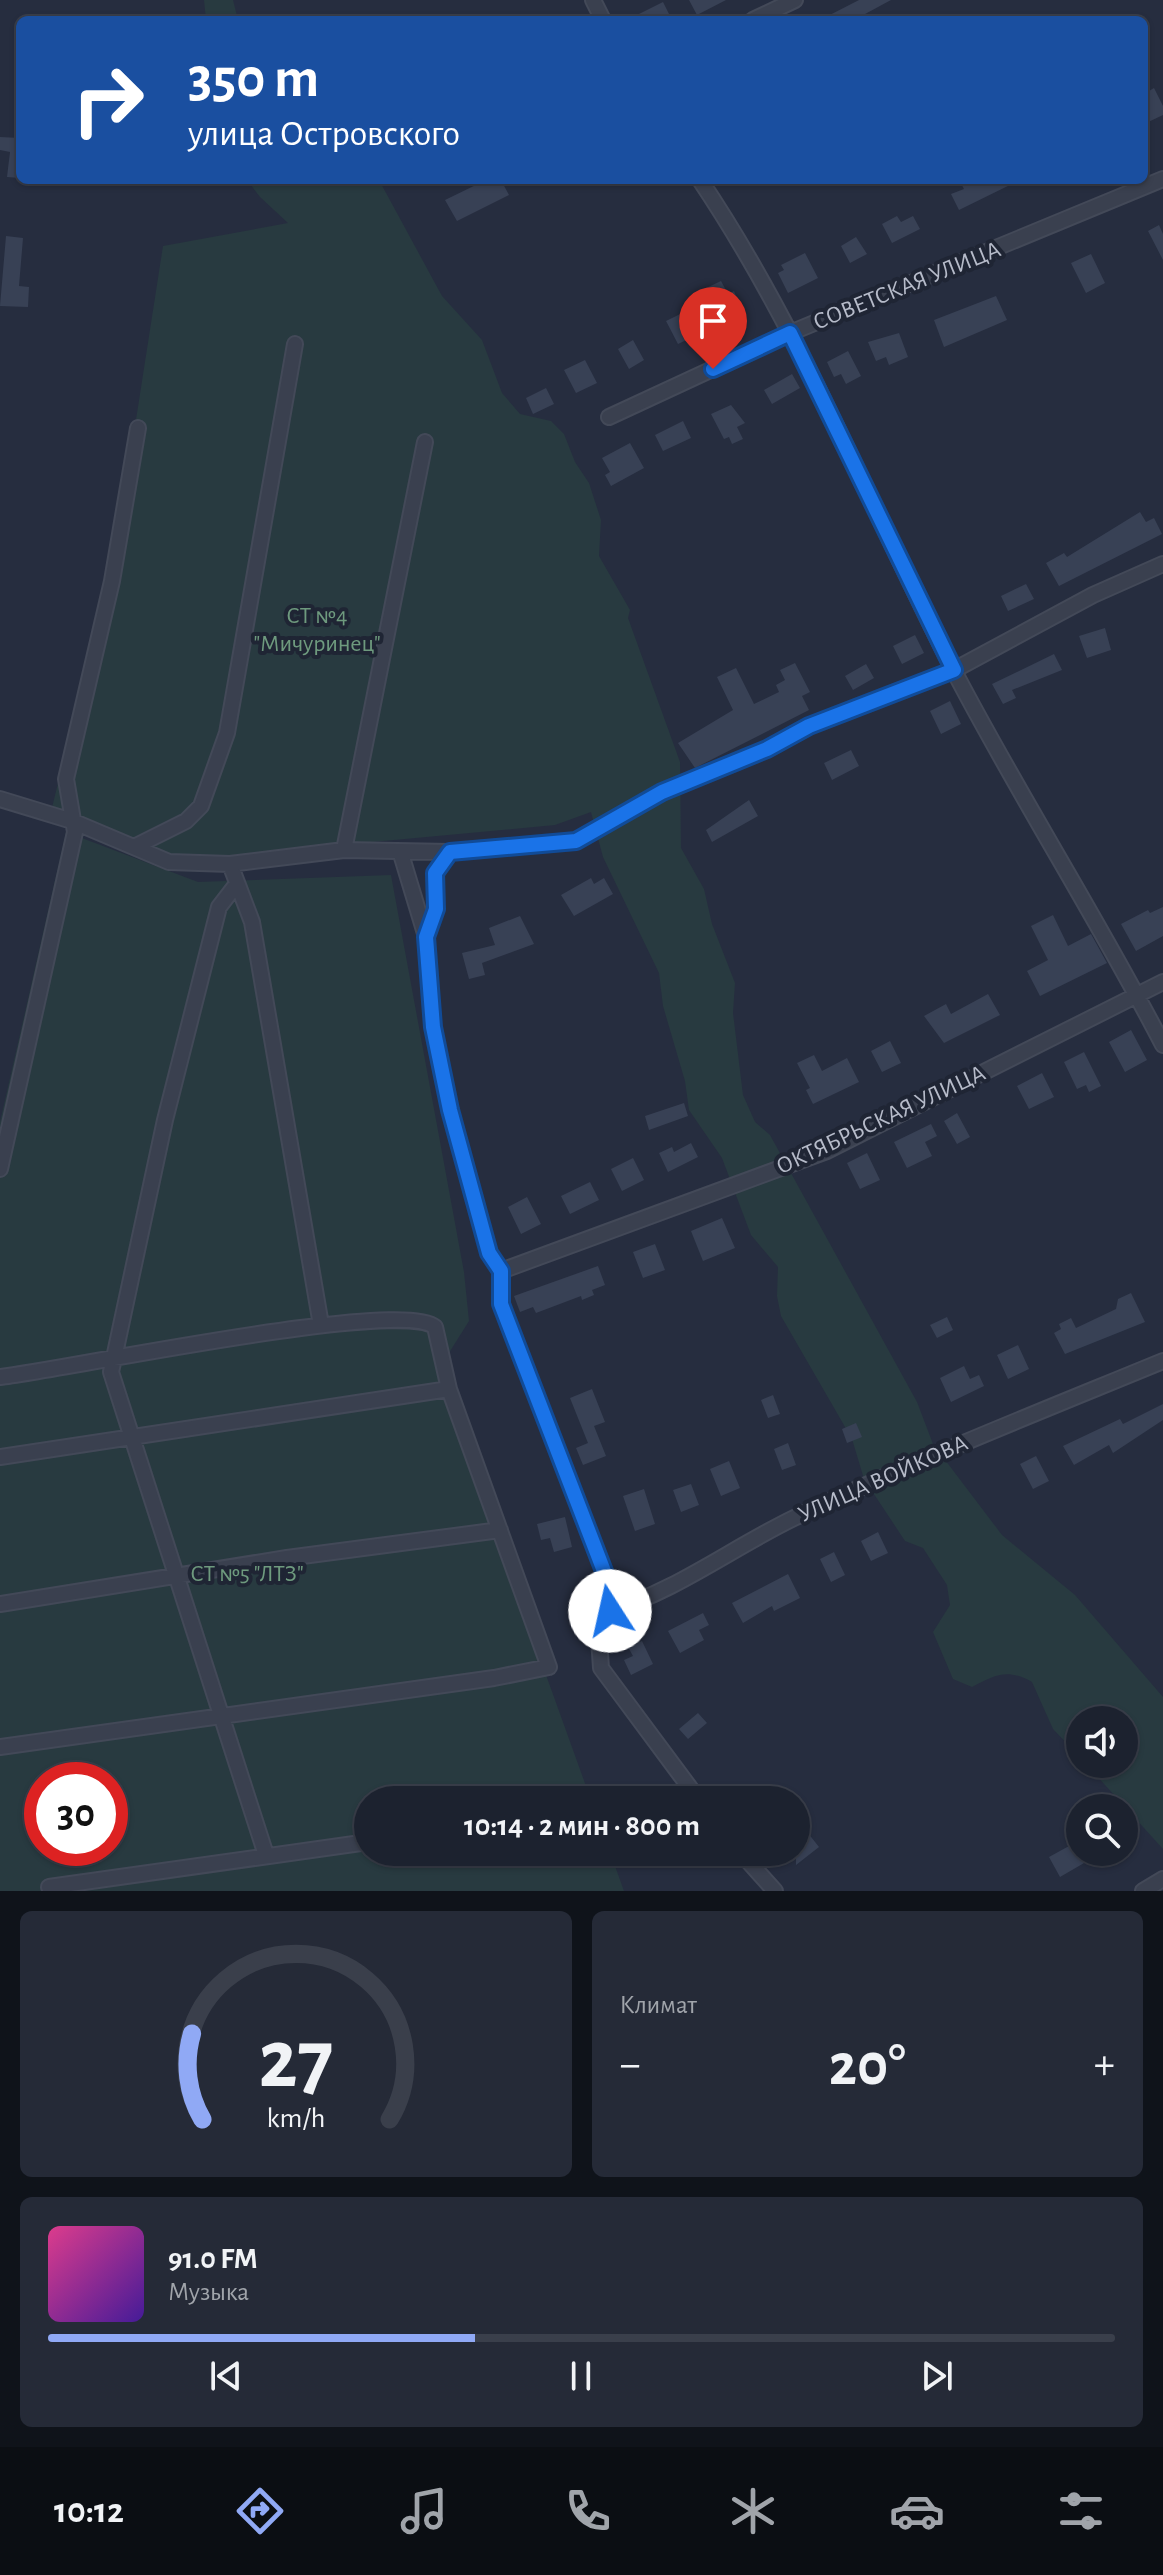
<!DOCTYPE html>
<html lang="ru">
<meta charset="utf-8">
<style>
:root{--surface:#1c222f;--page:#252a37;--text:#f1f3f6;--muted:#a0a4aa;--line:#3a3f4b;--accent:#90a9f5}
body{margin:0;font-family:"Alegreya Sans",sans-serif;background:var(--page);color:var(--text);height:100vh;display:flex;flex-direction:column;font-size:30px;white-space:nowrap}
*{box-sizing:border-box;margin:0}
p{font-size:26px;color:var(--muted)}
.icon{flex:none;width:44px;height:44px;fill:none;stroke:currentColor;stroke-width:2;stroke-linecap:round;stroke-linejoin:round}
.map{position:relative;height:1891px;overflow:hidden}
.panel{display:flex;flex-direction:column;gap:20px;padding:20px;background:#0f131a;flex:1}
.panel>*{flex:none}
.guide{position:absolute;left:16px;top:16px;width:1132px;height:168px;border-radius:12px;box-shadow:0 2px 6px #0004,0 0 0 2px var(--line);background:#1a4fa0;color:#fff;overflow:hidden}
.controls{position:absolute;left:1066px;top:1706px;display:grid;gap:16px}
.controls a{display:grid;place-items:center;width:72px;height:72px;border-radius:50%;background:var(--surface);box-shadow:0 2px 6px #0004,0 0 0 2px var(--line);font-size:40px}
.speed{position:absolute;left:24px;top:1762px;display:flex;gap:16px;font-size:40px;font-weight:700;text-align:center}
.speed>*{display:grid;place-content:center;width:104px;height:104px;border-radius:50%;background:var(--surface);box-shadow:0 2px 6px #0004,0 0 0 2px var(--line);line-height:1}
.speed .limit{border:12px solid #d22;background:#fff;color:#111}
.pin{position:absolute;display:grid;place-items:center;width:68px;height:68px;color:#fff;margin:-82px -34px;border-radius:50% 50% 50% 0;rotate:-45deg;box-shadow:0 0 8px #0007}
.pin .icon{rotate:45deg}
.me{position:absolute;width:88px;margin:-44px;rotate:350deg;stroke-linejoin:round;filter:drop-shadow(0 0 6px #0008)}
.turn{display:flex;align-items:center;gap:28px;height:168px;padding:0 40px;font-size:36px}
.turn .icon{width:104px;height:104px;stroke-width:2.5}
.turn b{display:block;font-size:56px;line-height:68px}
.big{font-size:60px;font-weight:700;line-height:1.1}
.panel .card{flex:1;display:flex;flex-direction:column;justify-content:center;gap:12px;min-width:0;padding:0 28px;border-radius:12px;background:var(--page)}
.panel .dial{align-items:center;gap:0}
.dial svg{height:208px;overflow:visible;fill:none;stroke:var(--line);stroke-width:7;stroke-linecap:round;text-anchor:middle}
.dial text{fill:var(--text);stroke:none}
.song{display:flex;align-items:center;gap:24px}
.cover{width:96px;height:96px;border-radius:12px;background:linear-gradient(135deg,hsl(330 70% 55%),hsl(260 70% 35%))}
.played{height:8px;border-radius:4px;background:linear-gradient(90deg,var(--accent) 40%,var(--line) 40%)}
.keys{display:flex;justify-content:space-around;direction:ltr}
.heat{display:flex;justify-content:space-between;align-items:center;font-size:44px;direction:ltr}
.panel .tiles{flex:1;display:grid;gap:20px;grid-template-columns:1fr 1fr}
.card:last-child{grid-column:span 2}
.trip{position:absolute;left:354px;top:1786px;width:456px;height:80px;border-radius:40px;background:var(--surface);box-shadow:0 2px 6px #0004,0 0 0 2px var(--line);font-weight:700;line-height:80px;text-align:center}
.tab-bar{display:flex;height:128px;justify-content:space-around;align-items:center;background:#0b0e13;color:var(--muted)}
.tab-bar .icon{width:56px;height:56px}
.tab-bar .current{color:var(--accent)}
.tab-bar b{font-size:36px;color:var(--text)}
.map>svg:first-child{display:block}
.green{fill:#283a40;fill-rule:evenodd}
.building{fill:#384155}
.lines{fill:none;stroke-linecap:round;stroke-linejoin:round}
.minor-casing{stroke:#434958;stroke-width:18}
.minor{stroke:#3a404f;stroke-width:14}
.route-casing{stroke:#114b97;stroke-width:20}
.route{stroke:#1a73e8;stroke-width:14}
.labels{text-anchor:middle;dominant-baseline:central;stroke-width:8;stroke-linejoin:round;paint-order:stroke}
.street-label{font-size:24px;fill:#b6bbc9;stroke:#1f2534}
.park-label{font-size:24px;fill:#6e9a7e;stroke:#1f2534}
</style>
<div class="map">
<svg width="1163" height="1891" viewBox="0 0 1163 1891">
<rect width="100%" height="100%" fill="#262d3f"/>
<!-- green -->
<path class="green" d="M204 0H233L238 20H206Z
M247 180H379L442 296 482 340 502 393 520 414 551 421 564 434 575 462 589 483 601 520 599 556 630 610 628 618 680 762 681 848 704 889 712 924 735 983 733 1013 743 1095 755 1122 770 1135 917 1402 933 1444 1002 1535 1075 1595 1163 1697V1849L1086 1764H1124V1720H1080V1757L1053 1729 1032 1682C1007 1668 995 1675 972 1687L953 1679 933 1632 950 1605 947 1585 923 1548 905 1541 864 1479 852 1439 781 1316 777 1296 778 1267 751 1235 722 1158 689 1110 685 1081 663 1006 659 973 603 857 591 812 555 825 180 860 51 812 119 529 163 246 288 223 260 197Z
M66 832 198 882 391 875 464 1272 469 1321 437 1372 591 1800H368V1852H610L624 1891H0V1122ZM42 1780H110V1848H42Z"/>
<!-- building -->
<path class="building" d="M689 0H726L697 15Z
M859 0H891L854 20H820Z
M663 2 672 20H627Z
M1154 88 1163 106V115L1144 124V94Z
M0 137 20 138V178L7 177 10 152 0 150Z
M486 180H501L509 195 457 221 445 200Z
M959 180H1020L959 210 951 194 964 189Z
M897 216 901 222 913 216 920 229 892 243 882 224Z
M1159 225 1163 234V260L1148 231Z
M6 236 23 238 19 286 29 287 28 307 0 306Z
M856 237 867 254 850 263 841 246Z
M805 253 818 278 788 293 778 273 784 270 781 265Z
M1091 254 1105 283 1086 293 1071 263Z
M721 281 728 294 734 291 739 303 734 305 739 315 678 344 666 321 709 300 704 289Z
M996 296 1007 320 944 347 934 320Z
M899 333 908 357 889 365 886 357 876 361 868 342Z
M633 340 644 360 629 369 618 349Z
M848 351 861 376 846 384 841 374 834 377 827 362Z
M585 360 597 383 576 393 564 370Z
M792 374 800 388 772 404 764 390Z
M546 388 554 404 533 414 526 398Z
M731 405 745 423 737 427 743 439 732 444 729 437 724 439 711 414Z
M683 421 691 438 663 451 655 435Z
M630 443 644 468 611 486 605 475 610 472 602 458Z
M1140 512 1146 522 1154 518 1162 534 1059 586 1046 563 1064 553 1067 557Z
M1026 584 1034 599 1008 611 1001 596Z
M1105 628 1111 650 1087 658 1079 636Z
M915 635 924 653 902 664 893 646Z
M1054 654 1062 670 1012 690 1016 698 1003 704 992 684Z
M795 663 810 692 802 696 809 710 695 768 678 743 733 710 717 677 736 668 754 704 779 692 776 685 785 680 780 670Z
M866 664 874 678 853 690 845 676Z
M950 701 961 724 941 734 930 711Z
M851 750 859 766 832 780 824 763Z
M749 800 758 816 712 842 706 830Z
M591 878 594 884 604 878 613 894 574 916 561 895Z
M1163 907V936L1136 951 1121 924 1148 910 1150 913Z
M1053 915 1068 946 1091 934 1107 963 1040 996 1027 971 1048 960 1031 926Z
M520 916 534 944 482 963 485 975 469 979 462 953 495 945 489 928Z
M988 994 1000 1015 944 1043 924 1016 946 1004 951 1014Z
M1131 1030 1147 1060 1125 1072 1109 1042Z
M890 1041 901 1063 882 1072 871 1051Z
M1084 1052 1101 1086 1089 1092 1086 1085 1077 1089 1064 1062Z
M814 1055 822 1071 847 1058 859 1082 813 1104 806 1090 810 1088 797 1063Z
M1042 1073 1054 1097 1029 1109 1017 1086Z
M684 1103 688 1116 649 1130 645 1116Z
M957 1113 970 1137 957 1144 944 1121Z
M931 1124 937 1136 925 1142 932 1156 907 1168 894 1142Z
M691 1143 698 1157 668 1172 659 1153 672 1147 674 1152Z
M867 1153 880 1180 860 1189 847 1163Z
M633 1158 644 1180 622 1191 611 1169Z
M590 1182 599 1200 570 1214 561 1196Z
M527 1197 541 1224 521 1234 508 1207Z
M722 1218 735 1248 703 1261 691 1231Z
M655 1244 665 1270 643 1278 633 1252Z
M598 1266 605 1285 592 1290 594 1295 582 1300 581 1296 536 1313 533 1307 520 1312 514 1296Z
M1131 1293 1145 1322 1065 1354 1054 1333 1061 1329 1059 1324 1071 1318 1076 1328 1116 1309 1118 1299Z
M947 1317 953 1330 937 1338 930 1325Z
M1018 1345 1029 1369 1008 1379 997 1355Z
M964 1366 970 1379 979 1375 984 1386 951 1402 940 1378Z
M592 1389 605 1422 594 1426 606 1456 583 1465 576 1448 588 1443 570 1398Z
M773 1395 780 1414 768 1418 761 1400Z
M1163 1404V1420L1113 1453 1109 1445 1074 1465 1063 1446 1120 1419 1123 1424Z
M856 1423 862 1437 847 1443 842 1429Z
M788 1443 796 1465 782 1470 774 1449Z
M1036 1456 1049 1481 1033 1489 1020 1464Z
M729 1461 740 1488 721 1496 710 1469Z
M691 1484 699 1505 681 1512 673 1490Z
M644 1489 655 1524 635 1531 623 1496Z
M565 1517 572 1547 554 1552 550 1538 541 1540 537 1524Z
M878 1532 888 1553 871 1561 861 1541Z
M834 1552 845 1575 831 1582 820 1559Z
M788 1574 800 1598 774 1611 772 1606 743 1623 732 1603Z
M703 1613 709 1625 699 1630 704 1640 680 1653 668 1631Z
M642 1641 653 1664 631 1675 624 1660 633 1656 628 1647Z
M698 1713 707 1723 688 1739 679 1729Z
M804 1828 819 1847 796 1865V1834Z
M1080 1840V1852H1103L1060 1877 1049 1857Z"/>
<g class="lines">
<!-- minor casing -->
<g class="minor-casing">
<path id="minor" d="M593 0 603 20
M753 20 795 0
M700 180C803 333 869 506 953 669 1019 796 1097 917 1163 1045
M609 417 790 333 1163 179
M0 799 72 821 169 862 230 864 344 850 450 852 576 841 662 792 767 749 809 726 954 670 1093 595 1163 564
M134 847 186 821 201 806 227 733 295 344
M344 850 425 442
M401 854 426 937 433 1027 450 1110 489 1253 501 1271V1304L607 1579 610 1611 599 1639 601 1668 699 1800
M230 864 252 922 321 1325
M236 885 219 907 165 1120 111 1372 266 1855
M426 936 436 909 435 873 450 852
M0 1169 75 832 66 779 112 581 138 428
M501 1271 827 1151 1163 982
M0 1377C63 1370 401 1298 435 1327L449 1389 549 1667 494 1678 0 1747
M0 1457 449 1389
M0 1604 287 1558 500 1530
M610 1611C676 1591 732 1548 794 1518 915 1461 1039 1412 1163 1361
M740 1852 775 1891
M49 1887 368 1842
M1143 1891 1163 1879"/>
</g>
<!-- minor -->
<use href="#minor" class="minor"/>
</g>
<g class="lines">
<!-- route casing -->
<g class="route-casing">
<path id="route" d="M610 1611 607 1579 501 1304V1271L489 1253 450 1110 433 1027 426 937 436 909 435 873 450 852 576 841 662 792 767 749 809 726 954 670 790 333 713 369"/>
</g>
<!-- route -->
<use href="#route" class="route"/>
</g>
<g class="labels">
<!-- street labels -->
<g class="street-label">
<text transform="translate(907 286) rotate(-22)">СОВЕТСКАЯ УЛИЦА</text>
<text transform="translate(881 1120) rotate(-25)">ОКТЯБРЬСКАЯ УЛИЦА</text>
<text transform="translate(883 1479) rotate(-24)">УЛИЦА ВОЙКОВА</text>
</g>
<!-- park labels -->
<g class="park-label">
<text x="317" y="616">СТ №4<tspan x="317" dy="28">"Мичуринец"</tspan></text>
<text x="247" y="1574">СТ №5 "ЛТЗ"</text>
</g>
</g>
</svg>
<div class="controls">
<a><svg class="icon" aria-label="sound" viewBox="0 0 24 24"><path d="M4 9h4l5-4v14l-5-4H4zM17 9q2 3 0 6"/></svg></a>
<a><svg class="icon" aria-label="search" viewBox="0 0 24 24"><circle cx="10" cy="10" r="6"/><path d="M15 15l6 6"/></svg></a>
</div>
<div class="speed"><div class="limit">30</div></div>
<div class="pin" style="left:713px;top:369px;background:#d93025"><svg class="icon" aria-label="arrive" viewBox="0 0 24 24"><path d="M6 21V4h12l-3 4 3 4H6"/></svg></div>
<svg class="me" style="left:610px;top:1611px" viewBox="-20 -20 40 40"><circle r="19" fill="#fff"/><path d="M0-13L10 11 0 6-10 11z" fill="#1a73e8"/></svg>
<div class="trip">10:14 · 2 мин · 800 m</div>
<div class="guide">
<div class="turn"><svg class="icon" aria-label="right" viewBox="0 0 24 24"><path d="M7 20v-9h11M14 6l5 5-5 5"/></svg><div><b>350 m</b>улица Островского</div></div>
</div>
</div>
<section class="panel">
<div class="tiles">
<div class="card dial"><svg viewBox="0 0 100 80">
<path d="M14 69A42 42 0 1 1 86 69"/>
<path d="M14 69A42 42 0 0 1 10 36" stroke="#90a9f5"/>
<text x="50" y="56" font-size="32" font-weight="700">27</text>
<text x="50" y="72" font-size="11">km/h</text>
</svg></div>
<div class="card"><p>Климат</p>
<div class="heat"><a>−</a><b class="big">20°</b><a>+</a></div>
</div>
<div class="card">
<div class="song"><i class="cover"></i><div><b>91.0 FM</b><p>Музыка</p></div></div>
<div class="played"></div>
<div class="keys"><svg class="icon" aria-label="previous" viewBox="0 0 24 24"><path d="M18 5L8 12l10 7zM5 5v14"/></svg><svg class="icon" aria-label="pause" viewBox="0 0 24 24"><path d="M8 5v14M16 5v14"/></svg><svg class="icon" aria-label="next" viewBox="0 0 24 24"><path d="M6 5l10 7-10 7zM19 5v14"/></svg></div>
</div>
</div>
</section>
<nav class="tab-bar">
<b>10:12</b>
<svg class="icon current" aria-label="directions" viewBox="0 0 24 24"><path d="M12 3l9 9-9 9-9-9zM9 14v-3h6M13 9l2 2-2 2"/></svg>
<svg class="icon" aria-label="music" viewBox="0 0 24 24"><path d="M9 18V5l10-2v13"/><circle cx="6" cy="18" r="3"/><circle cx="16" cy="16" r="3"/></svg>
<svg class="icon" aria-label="phone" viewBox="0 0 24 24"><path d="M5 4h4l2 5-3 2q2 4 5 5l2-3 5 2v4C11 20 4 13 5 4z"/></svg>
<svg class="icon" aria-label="climate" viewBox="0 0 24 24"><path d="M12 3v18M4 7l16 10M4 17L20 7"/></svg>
<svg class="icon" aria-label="car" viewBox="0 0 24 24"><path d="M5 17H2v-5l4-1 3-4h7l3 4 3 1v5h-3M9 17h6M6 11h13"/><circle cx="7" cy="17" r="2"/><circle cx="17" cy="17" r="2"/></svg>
<svg class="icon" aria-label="filters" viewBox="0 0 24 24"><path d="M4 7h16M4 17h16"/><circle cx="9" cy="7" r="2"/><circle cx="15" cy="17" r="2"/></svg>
</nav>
